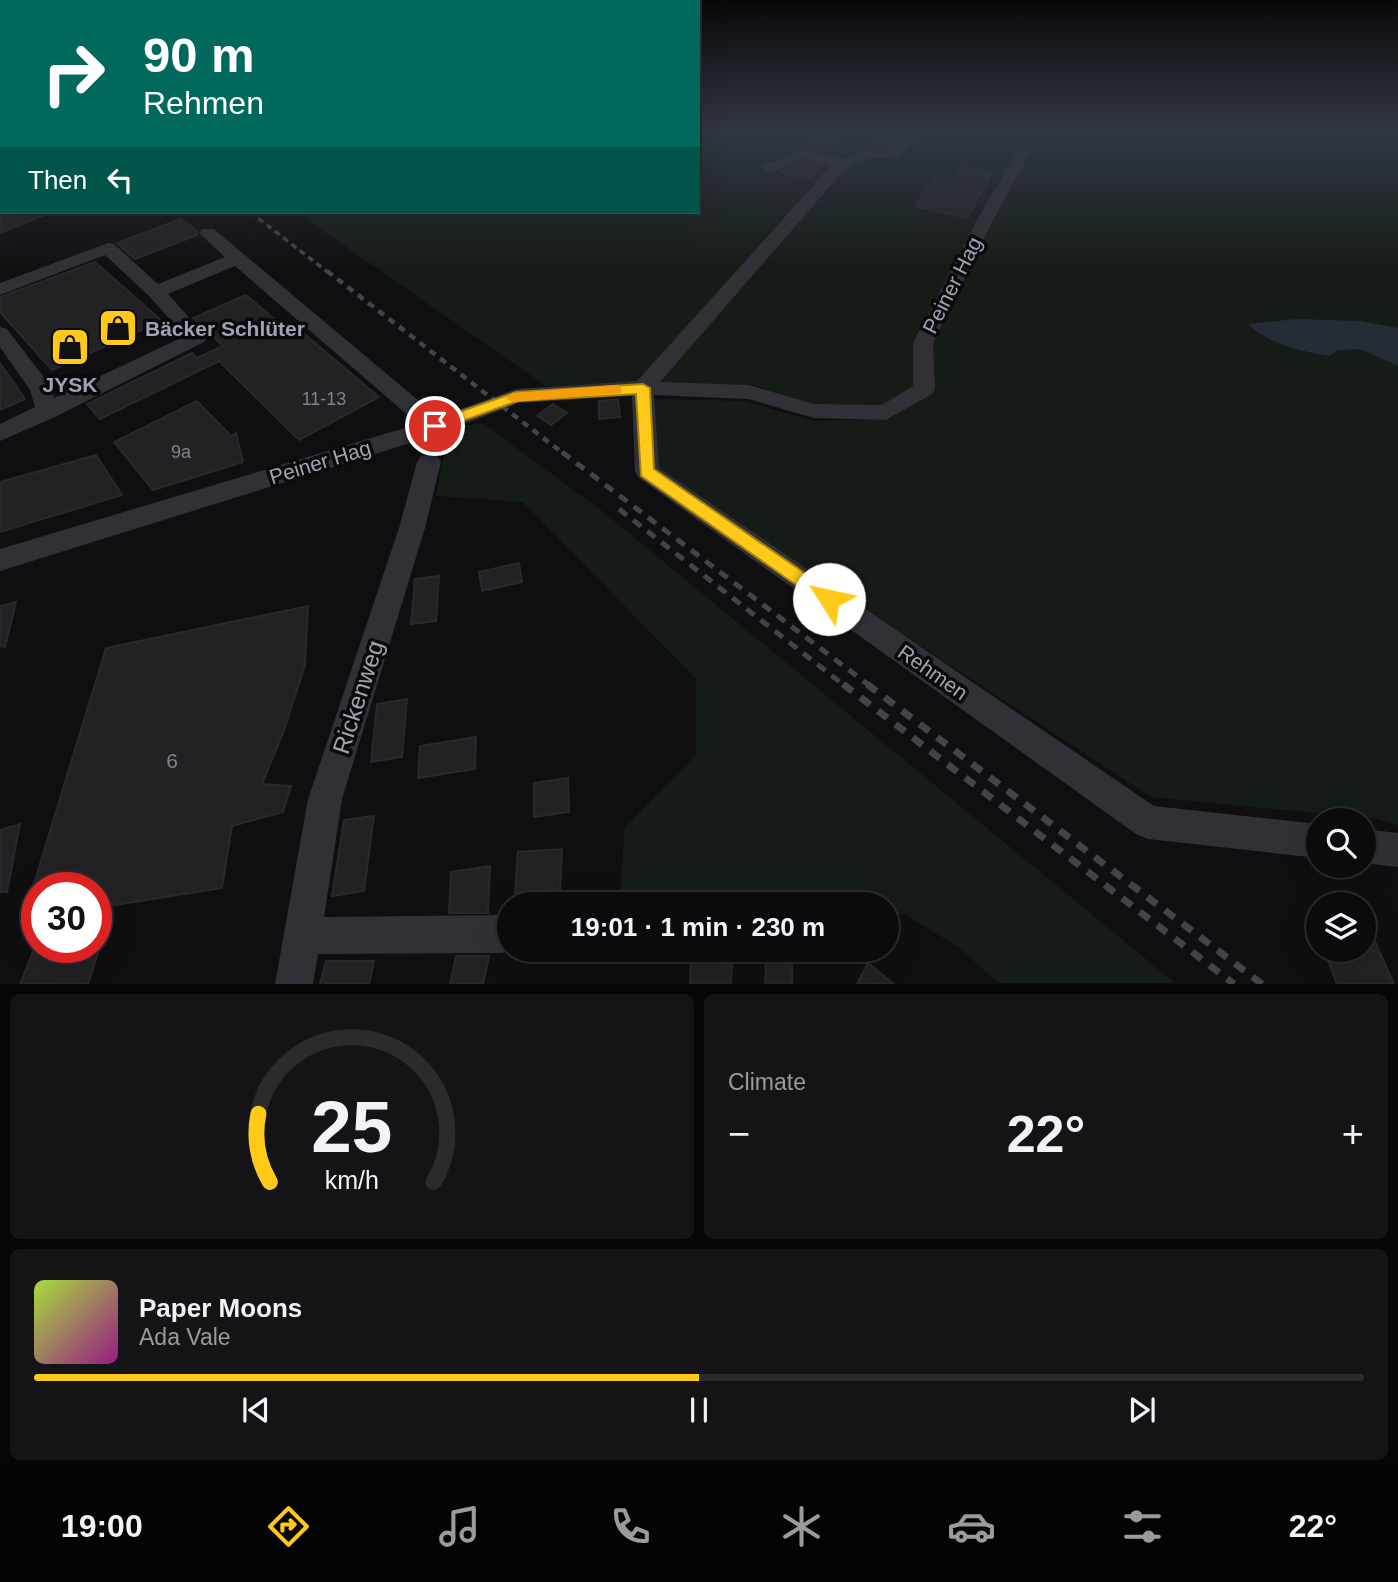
<!DOCTYPE html>
<meta charset="utf-8">
<style>
:root{--surface:#0b0b0d;--page:#141416;--text:#f1f3f6;--muted:#9a9b9d;--line:#2b2b2e;--accent:#ffc919}
body{margin:0;font-family:Helvetica,sans-serif;background:var(--page);color:var(--text);height:100vh;display:flex;flex-direction:column;font-size:26px;white-space:nowrap}
*{box-sizing:border-box;margin:0}
p{font-size:23px;color:var(--muted)}
.icon{flex:none;width:38px;height:38px;fill:none;stroke:currentColor;stroke-width:2;stroke-linecap:round;stroke-linejoin:round}
.map{position:relative;height:984px;overflow:hidden}
.sheet{display:flex;flex-direction:column;gap:10px;padding:10px;background:#060607;flex:1}
.sheet>*{flex:none}
.top-card{position:absolute;left:0px;top:0px;width:700px;height:214px;box-shadow:0 7px 28px #0002,0 0 0 2px var(--line);background:#00695c;color:#fff;overflow:hidden}
.fabs{position:absolute;left:1306px;top:808px;display:grid;gap:14px}
.fabs a{display:grid;place-items:center;width:70px;height:70px;border-radius:50%;background:var(--surface);box-shadow:0 7px 28px #0002,0 0 0 2px var(--line);font-size:35px}
.speed{position:absolute;left:21px;top:872px;display:flex;gap:14px;font-size:35px;font-weight:700;text-align:center}
.speed>*{display:grid;place-content:center;width:91px;height:91px;border-radius:50%;background:var(--surface);box-shadow:0 7px 28px #0002,0 0 0 2px var(--line);line-height:1}
.speed .limit{border:10px solid #d22;background:#fff;color:#111}
.pin{position:absolute;display:grid;place-items:center;width:60px;height:60px;color:#fff;margin:-30px;border:4px solid #fff;border-radius:50%;box-shadow:0 2px 7px #0007}
.me{position:absolute;width:77px;margin:-38px;rotate:305deg;stroke-linejoin:round;filter:drop-shadow(0 0 5px #0008)}
.turn{display:flex;align-items:center;gap:24px;height:147px;padding:0 28px;font-size:32px}
.turn .icon{width:91px;height:91px;stroke-width:2.5}
.turn b{display:block;font-size:49px;line-height:60px}
.then{display:flex;align-items:center;height:66px;padding:0 28px;background:#0003;gap:14px;font-size:26px}
.big{font-size:52px;font-weight:700;line-height:1.1}
.sheet .widget{flex:1;display:flex;flex-direction:column;justify-content:center;gap:10px;min-width:0;padding:0 24px;border-radius:10px;background:var(--page)}
.sheet .dial{align-items:center;gap:0}
.dial svg{height:182px;overflow:visible;fill:none;stroke:var(--line);stroke-width:7;stroke-linecap:round;text-anchor:middle}
.dial text{fill:var(--text);stroke:none}
.song{display:flex;align-items:center;gap:21px}
.cover{width:84px;height:84px;border-radius:10px;background:linear-gradient(135deg,hsl(80 70% 55%),hsl(310 70% 35%))}
.played{height:7px;border-radius:4px;background:linear-gradient(90deg,var(--accent) 50%,var(--line) 50%)}
.keys{display:flex;justify-content:space-around;direction:ltr}
.heat{display:flex;justify-content:space-between;align-items:center;font-size:38px;direction:ltr}
.sheet .tiles{flex:1;display:grid;gap:10px;grid-template-columns:1fr 1fr}
.widget:last-child{grid-column:span 2}
.trip{position:absolute;left:497px;top:892px;width:402px;height:70px;border-radius:35px;background:var(--surface);box-shadow:0 7px 28px #0002,0 0 0 2px var(--line);font-weight:700;line-height:70px;text-align:center}
.menu{display:flex;height:112px;justify-content:space-around;align-items:center;background:#040405;color:var(--muted)}
.menu .icon{width:49px;height:49px}
.menu .current{color:var(--accent)}
.menu b{font-size:32px;color:var(--text)}
.map>svg:first-child{display:block}
.green{fill:#151c17}
.water{fill:#252c35}
.building{fill:#222225;stroke:#29292d;stroke-width:2}
.lines{fill:none;stroke-linecap:round;stroke-linejoin:round}
.minor{fill:#303036;fill-rule:evenodd}
.rail-far3{stroke:#43444b;stroke-width:3.5;stroke-dasharray:6 4.5;stroke-linecap:butt}
.rail-far2{stroke:#43444b;stroke-width:4.5;stroke-dasharray:7 6;stroke-linecap:butt}
.rail-far1{stroke:#43444b;stroke-width:5;stroke-dasharray:10 8;stroke-linecap:butt}
.rail{stroke:#43444b;stroke-width:7;stroke-dasharray:12 10;stroke-linecap:butt}
.route{fill:#ffc919;stroke:#a68310;stroke-width:2}
.slow{fill:#f59e0b}
.labels{text-anchor:middle;dominant-baseline:central;stroke-width:7;stroke-linejoin:round;paint-order:stroke}
.number-label{font-size:18px;fill:#7f828f}
.street-label{font-size:21px;fill:#9fa3b3;stroke:#0a0a0c}
.poi-label{font-size:21px;font-weight:bold;fill:#9fa3b3;stroke:#0a0a0c;text-anchor:start}
.near-number-label{font-size:21px;fill:#7f828f}
.near-street-label{font-size:24px;fill:#9fa3b3;stroke:#0a0a0c}
</style>
<div class="map">
<svg width="1398" height="984" viewBox="0 0 1398 984">
<rect width="100%" height="100%" fill="#0f0f11"/>
<!-- green -->
<path class="green" d="M698 132H1398V825L1377 819 1151 797 656 472 650 399 743 401 814 421 889 419 937 388 913 387 879 408 815 405 753 385 546 386 296 212H698Z
M483 423 602 511 1175 983H998L961 949 905 914 887 916V905H619L625 827 696 755V679L523 502 436 496 449 428Z"/>
<!-- water -->
<path class="water" d="M1296 319 1359 321 1398 328V366L1360 349 1337 350 1330 356C1302 351 1270 345 1248 324Z"/>
<!-- building -->
<path class="building" d="M815 132H846L829 153 802 147Z
M884 132H904L888 147H873Z
M801 161 821 165 808 179 781 172Z
M962 167 992 173 967 218 915 206 934 177 953 181Z
M0 212H51L0 233Z
M181 219 197 231V235L135 259 117 243Z
M95 262 162 321 52 370 0 312V297Z
M246 295 288 331 296 327 379 397 299 440 219 361 100 419 87 404 192 353 197 358 223 346 193 318Z
M0 363 25 399 0 410Z
M618 399 620 417 599 419V401Z
M197 401 231 436 236 433 243 462 153 490 114 442Z
M553 404 567 413 551 425 537 416Z
M96 455 122 495 0 532V482Z
M519 563 522 582 482 591 479 572Z
M439 576 436 621 411 624 415 579Z
M16 602 5 647 0 646V606Z
M308 606 305 665 283 733 262 784 291 786 283 812 232 826 222 888 96 908V887H33L106 648Z
M407 699 402 757 371 762 377 704Z
M476 737 475 769 418 778 420 746Z
M568 778 569 812 534 817V783Z
M374 816 364 891 332 896 344 820Z
M20 824 7 892H0V830Z
M562 849 560 889 515 893 518 852Z
M490 866 488 913H449L451 872Z
M1363 915 1394 984H1337L1324 950H1363Z
M35 947H100L88 984H20Z
M456 956H489L483 984H450Z
M766 960 792 963V984H765Z
M326 961H374L369 984H320Z
M691 961 732 964 731 984H690Z
M868 963 894 984H857Z"/>
<g class="lines">
<!-- minor -->
<path class="minor" d="M908 132H923L898 157 869 158 844 170 660 382 749 385 814 404 882 405 913 386V343L977 220 1016 153 1023 149 1028 150 1030 153 993 220 933 343 935 389 932 394 886 420 814 418 748 399 654 395 659 468 1154 806 1318 824V858L1148 839 1136 834 639 478 635 472 632 396 519 403 433 436 0 571V549L418 424 235 266 168 294 204 334 207 338 204 342 55 417 0 441V424L35 407 30 390 0 347V327L7 329 49 384 54 398 185 336 149 296 105 255 0 295V283L108 243 114 244 158 284 225 257 199 233 202 229H214L438 417 516 389 637 381 832 165 800 158 785 168 769 172 761 167 764 164 775 161 798 149 844 159 867 150H889Z
M0 134H2L0 143Z
M429 454 437 456 441 462 425 528 342 799 324 917 502 915 509 918V950L502 953 318 954 313 984H275L308 799 399 528 417 462 421 456Z
M1363 829 1398 833V867L1363 863Z"/>
<!-- rail-far3 -->
<path class="rail-far3" d="M250 212 329 273"/>
<!-- rail-far2 -->
<path class="rail-far2" d="M327 271 564 454"/>
<!-- rail-far1 -->
<path class="rail-far1" d="M562 452 870 686
M619 509 845 686"/>
<!-- rail -->
<path class="rail" d="M843 684 1234 984
M867 684 1262 984"/>
</g>
<!-- sky -->
<linearGradient id="sky" x2="0" y2="1"><stop stop-color="#080809"/><stop offset="0.49" stop-color="#313743"/><stop offset="1" stop-color="#313743" stop-opacity="0"/></linearGradient>
<rect width="1398" height="269" fill="url(#sky)"/>
<!-- route -->
<path class="route" d="M643 384 650 388 654 469 835 594 838 599 835 604 829 607 823 604 641 476 636 394 518 401 435 431 428 426 430 422 516 392Z"/>
<!-- slow -->
<path class="slow" d="M616 385 621 386V393L513 402 505 398 513 393Z"/>
<!-- icons -->
<defs>
<g id="shop-square" transform="scale(2.0125)"><rect x="-9" y="-9" width="18" height="18" rx="4" fill="#ffc919" stroke="#0a0a0c"/><path d="M-5-2.5h2.3a2.7 3.5 0 0 1 5.4 0H5L5.5 6h-11ZM-1.5-2.5h3a1.5 2.3 0 0 0-3 0Z" fill="#111"/></g>
</defs>
<g fill-rule="evenodd">
<use href="#shop-square" x="118" y="328"/>
<use href="#shop-square" x="70" y="347"/>
</g>
<g class="labels">
<!-- number labels -->
<g class="number-label">
<text x="324" y="399">11-13</text>
<text x="181" y="452">9a</text>
</g>
<!-- street labels -->
<g class="street-label">
<text transform="translate(952 285) rotate(-63)">Peiner Hag</text>
<text transform="translate(320 462) rotate(-17)">Peiner Hag</text>
<text transform="translate(933 672) rotate(35)">Rehmen</text>
</g>
<!-- poi labels -->
<g class="poi-label">
<text x="145" y="328">Bäcker Schlüter</text>
<text x="70" y="384" text-anchor="middle">JYSK</text>
</g>
<!-- near-number labels -->
<g class="near-number-label">
<text x="172" y="760">6</text>
</g>
<!-- near-street labels -->
<g class="near-street-label">
<text transform="translate(358 697) rotate(-72)">Rickenweg</text>
</g>
</g>
</svg>
<div class="fabs">
<a><svg class="icon" aria-label="search" viewBox="0 0 24 24"><circle cx="10" cy="10" r="6"/><path d="M15 15l6 6"/></svg></a>
<a><svg class="icon" aria-label="layers" viewBox="0 0 24 24"><path d="M12 4l9 5-9 5-9-5zM3 14l9 5 9-5"/></svg></a>
</div>
<div class="speed"><div class="limit">30</div></div>
<div class="pin" style="left:435px;top:426px;background:#d93025"><svg class="icon" aria-label="arrive" viewBox="0 0 24 24"><path d="M6 21V4h12l-3 4 3 4H6"/></svg></div>
<svg class="me" style="left:829px;top:599px" viewBox="-20 -20 40 40"><circle r="19" fill="#fff"/><path d="M0-13L10 11 0 6-10 11z" fill="#ffc919"/></svg>
<div class="trip">19:01 · 1 min · 230 m</div>
<div class="top-card">
<div class="turn"><svg class="icon" aria-label="right" viewBox="0 0 24 24"><path d="M7 20v-9h11M14 6l5 5-5 5"/></svg><div><b>90 m</b>Rehmen</div></div>
<div class="then">Then<svg class="icon" aria-label="left" viewBox="0 0 24 24"><path d="M17 20v-9H6M10 6l-5 5 5 5"/></svg></div>
</div>
</div>
<section class="sheet">
<div class="tiles">
<div class="widget dial"><svg viewBox="0 0 100 80">
<path d="M14 69A42 42 0 1 1 86 69"/>
<path d="M14 69A42 42 0 0 1 9 39" stroke="#ffc919"/>
<text x="50" y="56" font-size="32" font-weight="700">25</text>
<text x="50" y="72" font-size="11">km/h</text>
</svg></div>
<div class="widget"><p>Climate</p>
<div class="heat"><a>−</a><b class="big">22°</b><a>+</a></div>
</div>
<div class="widget">
<div class="song"><i class="cover"></i><div><b>Paper Moons</b><p>Ada Vale</p></div></div>
<div class="played"></div>
<div class="keys"><svg class="icon" aria-label="previous" viewBox="0 0 24 24"><path d="M18 5L8 12l10 7zM5 5v14"/></svg><svg class="icon" aria-label="pause" viewBox="0 0 24 24"><path d="M8 5v14M16 5v14"/></svg><svg class="icon" aria-label="next" viewBox="0 0 24 24"><path d="M6 5l10 7-10 7zM19 5v14"/></svg></div>
</div>
</div>
</section>
<nav class="menu">
<b>19:00</b>
<svg class="icon current" aria-label="directions" viewBox="0 0 24 24"><path d="M12 3l9 9-9 9-9-9zM9 14v-3h6M13 9l2 2-2 2"/></svg>
<svg class="icon" aria-label="music" viewBox="0 0 24 24"><path d="M9 18V5l10-2v13"/><circle cx="6" cy="18" r="3"/><circle cx="16" cy="16" r="3"/></svg>
<svg class="icon" aria-label="phone" viewBox="0 0 24 24"><path d="M5 4h4l2 5-3 2q2 4 5 5l2-3 5 2v4C11 20 4 13 5 4z"/></svg>
<svg class="icon" aria-label="climate" viewBox="0 0 24 24"><path d="M12 3v18M4 7l16 10M4 17L20 7"/></svg>
<svg class="icon" aria-label="car" viewBox="0 0 24 24"><path d="M5 17H2v-5l4-1 3-4h7l3 4 3 1v5h-3M9 17h6M6 11h13"/><circle cx="7" cy="17" r="2"/><circle cx="17" cy="17" r="2"/></svg>
<svg class="icon" aria-label="filters" viewBox="0 0 24 24"><path d="M4 7h16M4 17h16"/><circle cx="9" cy="7" r="2"/><circle cx="15" cy="17" r="2"/></svg>
<b>22°</b>
</nav>
